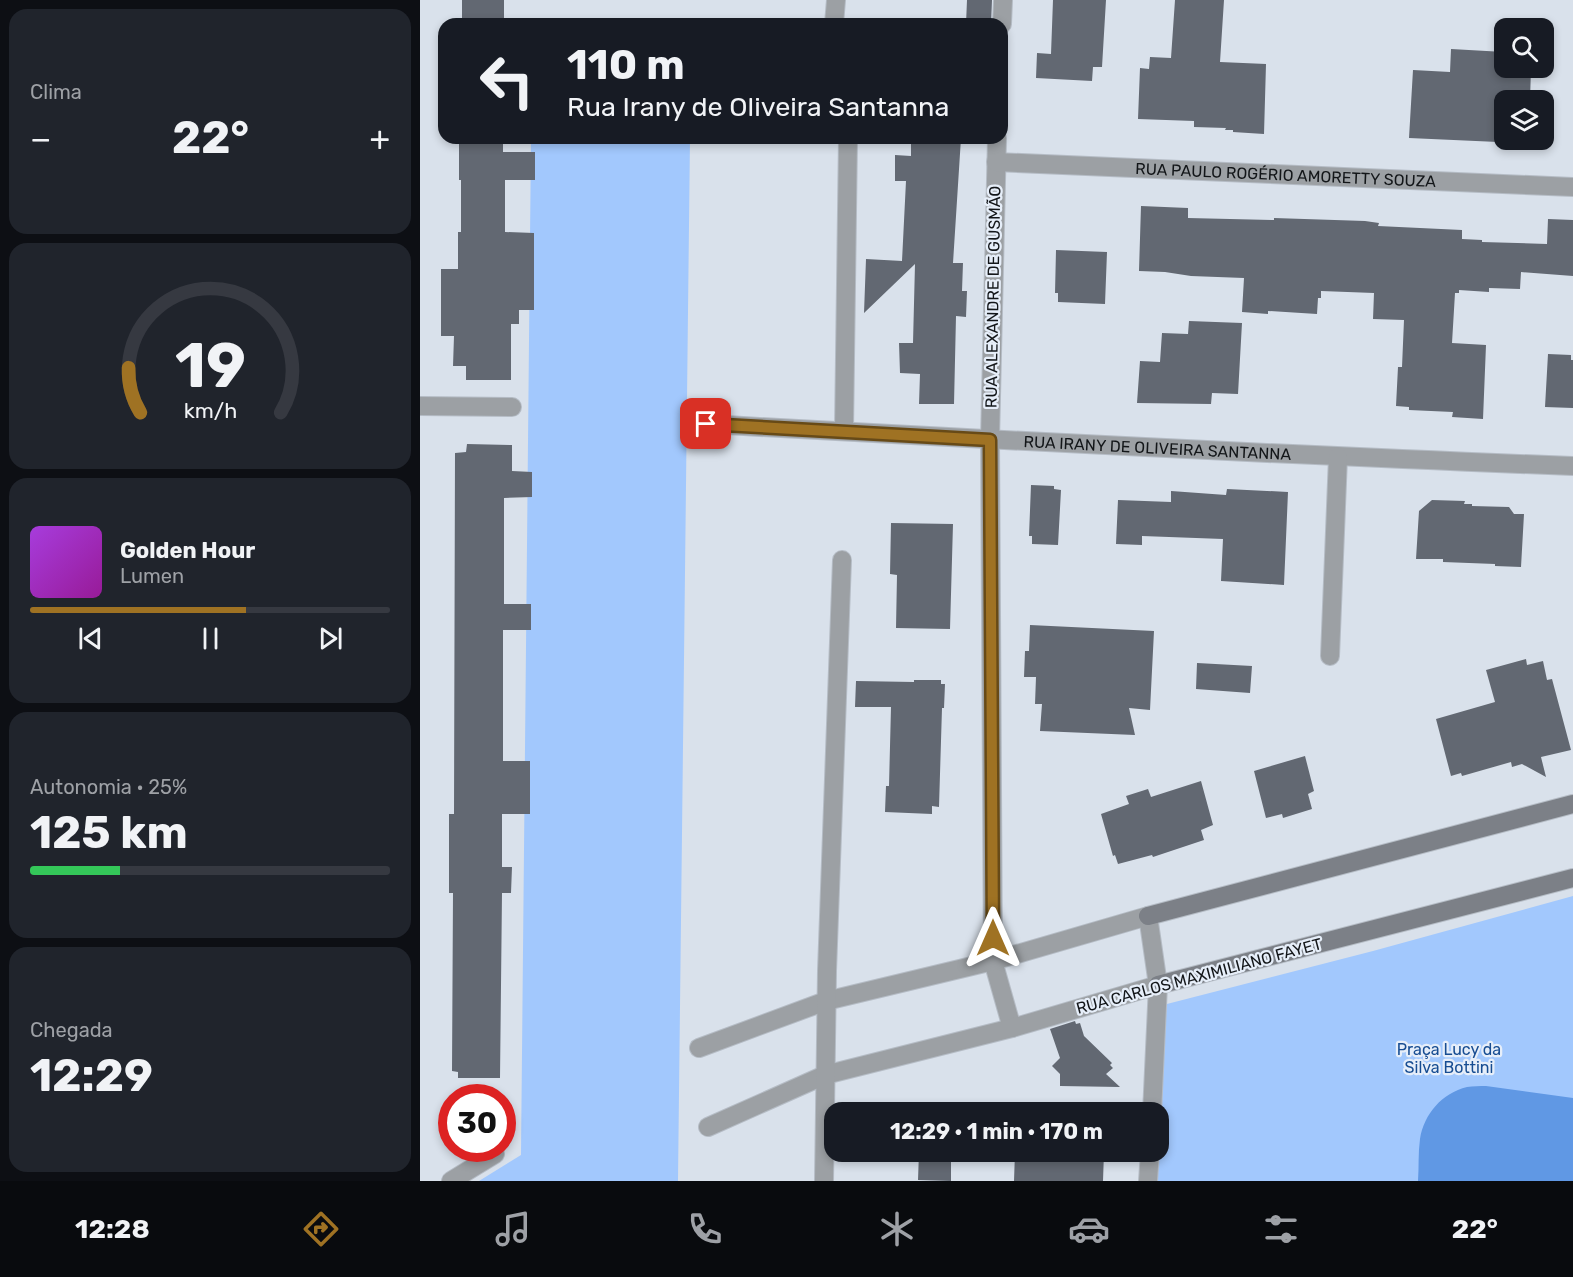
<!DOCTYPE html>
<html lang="pt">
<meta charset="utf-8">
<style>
:root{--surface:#171b24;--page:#20242c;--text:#f1f3f6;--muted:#9ea1a6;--line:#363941;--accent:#9f7223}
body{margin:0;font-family:Rubik,sans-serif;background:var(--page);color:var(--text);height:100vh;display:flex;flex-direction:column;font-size:22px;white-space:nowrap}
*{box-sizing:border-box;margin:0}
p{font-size:20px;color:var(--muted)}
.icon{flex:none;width:33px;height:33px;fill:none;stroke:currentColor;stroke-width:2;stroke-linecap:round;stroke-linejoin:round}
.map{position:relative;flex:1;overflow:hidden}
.drawer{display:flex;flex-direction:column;gap:9px;padding:9px;background:#0d0f14;width:420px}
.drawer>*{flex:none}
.guide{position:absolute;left:18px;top:18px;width:570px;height:126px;border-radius:18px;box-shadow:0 3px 9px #0003;background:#171b24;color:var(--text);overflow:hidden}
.fabs{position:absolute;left:1074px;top:18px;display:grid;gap:12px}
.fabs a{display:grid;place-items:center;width:60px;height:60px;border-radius:12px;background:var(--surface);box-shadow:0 3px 9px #0003;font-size:30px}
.speed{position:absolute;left:18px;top:1084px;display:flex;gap:12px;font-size:30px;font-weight:700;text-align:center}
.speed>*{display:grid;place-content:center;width:78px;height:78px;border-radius:50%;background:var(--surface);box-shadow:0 3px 9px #0003;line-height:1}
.speed .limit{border:9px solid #d22;background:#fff;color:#111}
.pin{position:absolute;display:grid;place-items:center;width:51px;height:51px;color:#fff;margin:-26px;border-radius:12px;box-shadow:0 3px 9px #0006}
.me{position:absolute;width:66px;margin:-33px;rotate:0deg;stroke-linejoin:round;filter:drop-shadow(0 0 4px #0008)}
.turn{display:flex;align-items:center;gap:21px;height:126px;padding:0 30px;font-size:27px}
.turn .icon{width:78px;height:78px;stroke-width:2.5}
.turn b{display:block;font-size:42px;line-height:51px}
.big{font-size:45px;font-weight:700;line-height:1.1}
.drawer .tile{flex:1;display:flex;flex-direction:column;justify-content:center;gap:9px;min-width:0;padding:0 21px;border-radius:18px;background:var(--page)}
.drawer .dial{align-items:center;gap:0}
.dial svg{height:156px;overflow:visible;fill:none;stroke:var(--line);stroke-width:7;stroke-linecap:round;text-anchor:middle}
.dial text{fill:var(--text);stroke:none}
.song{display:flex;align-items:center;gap:18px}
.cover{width:72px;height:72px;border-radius:9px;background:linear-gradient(135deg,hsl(280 70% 55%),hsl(300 70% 35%))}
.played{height:6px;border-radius:3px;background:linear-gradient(90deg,var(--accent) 60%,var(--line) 60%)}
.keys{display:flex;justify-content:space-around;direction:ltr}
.heat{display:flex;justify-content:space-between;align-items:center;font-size:33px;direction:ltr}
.charge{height:9px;border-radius:4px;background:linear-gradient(90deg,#34c759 25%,var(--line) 0)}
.trip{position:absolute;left:404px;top:1102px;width:345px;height:60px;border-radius:18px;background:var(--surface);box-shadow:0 3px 9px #0003;font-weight:700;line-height:60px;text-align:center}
.tabs{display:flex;height:96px;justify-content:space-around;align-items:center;background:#090b0e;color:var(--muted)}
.tabs .icon{width:42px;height:42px}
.tabs .on{color:var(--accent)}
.tabs b{font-size:27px;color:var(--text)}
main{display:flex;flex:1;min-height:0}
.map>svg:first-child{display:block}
.green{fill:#a2c8fd}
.water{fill:#6098e4}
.building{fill:#626872}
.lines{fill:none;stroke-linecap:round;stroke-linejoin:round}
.street-casing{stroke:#b5bcc5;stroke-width:20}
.secondary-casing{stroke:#b5bcc5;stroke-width:20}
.street{stroke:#9ca0a4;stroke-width:18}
.secondary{stroke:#7c8087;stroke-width:18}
.route-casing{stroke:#674a17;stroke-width:15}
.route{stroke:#9f7223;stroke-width:10}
.labels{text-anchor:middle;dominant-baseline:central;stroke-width:4.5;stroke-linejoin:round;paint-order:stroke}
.street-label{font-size:16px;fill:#131619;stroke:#e6eef9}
.park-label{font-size:16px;fill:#174d92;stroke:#e6eef9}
</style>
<main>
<section class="drawer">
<div class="tile"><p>Clima</p>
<div class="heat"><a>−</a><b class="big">22°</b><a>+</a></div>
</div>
<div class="tile dial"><svg viewBox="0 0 100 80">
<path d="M14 69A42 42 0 1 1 86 69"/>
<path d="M14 69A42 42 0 0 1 8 46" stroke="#9f7223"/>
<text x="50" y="56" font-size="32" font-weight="700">19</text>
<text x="50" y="72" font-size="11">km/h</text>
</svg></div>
<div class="tile">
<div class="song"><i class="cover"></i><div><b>Golden Hour</b><p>Lumen</p></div></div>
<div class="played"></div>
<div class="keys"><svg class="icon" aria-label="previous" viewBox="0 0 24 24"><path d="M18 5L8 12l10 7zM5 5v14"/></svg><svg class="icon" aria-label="pause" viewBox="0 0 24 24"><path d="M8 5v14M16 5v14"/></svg><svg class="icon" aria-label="next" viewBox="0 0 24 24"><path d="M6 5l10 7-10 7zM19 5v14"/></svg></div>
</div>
<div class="tile"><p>Autonomia · 25%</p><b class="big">125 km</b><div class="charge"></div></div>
<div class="tile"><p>Chegada</p><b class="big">12:29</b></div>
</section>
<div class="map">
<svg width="1153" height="1181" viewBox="0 0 1153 1181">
<rect width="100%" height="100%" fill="#d9e1eb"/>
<!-- green -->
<path class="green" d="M111 138H270L258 1181H59L101 1155Z
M1153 896V1181H735L738 1152V1113L743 1005 953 951Z"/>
<!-- water -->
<path class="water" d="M1066 1086 1153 1098V1181H998C999 1167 998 1153 1000 1139 1004 1114 1022 1093 1047 1087 1053 1086 1060 1086 1066 1086Z"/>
<!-- building -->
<path class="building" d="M42 0H84V24H42Z
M547 0H572L571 24H546Z
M633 0H686L682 67H673L672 81 616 78 617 53 631 54Z
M755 0H804L800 62 846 64 844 134 813 132V130H805L806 128 774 127V121L718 119 720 68 729 69 730 57 751 58Z
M1031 49 1084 52V68H1111L1110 100H1084V127H1079L1078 142 989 138 993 70 1030 72Z
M39 138H83V152H115V180H85V232L114 233V310H99V324H91V380H46V366H33L34 336H21V269H38V232H41V180H39Z
M491 138H541L533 263H543L542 291H547L546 317 536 316 534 404H499L500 374 480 373 479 343H493L495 264 444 313 446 259 482 261 486 181H475V155L491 156Z
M721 206 768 208V218L854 220V218L945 221 959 223 958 226 1042 230V239L1062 240V242L1127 244 1128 219 1153 220V276L1101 272 1100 289 1069 288V292L1039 290V293H1035L1032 343 1066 345 1063 419 1032 417 1033 412 989 410V407L976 406 978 367H982L984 320 953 319 954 293 901 291V298H898L897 314 848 311V314L822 312 824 278 771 276 745 272 719 271Z
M636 250 687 252 685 304 638 302V293H635Z
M769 321 822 323 818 394 792 393 791 404 717 403 720 361 740 362 742 333 768 334Z
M1128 354 1151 355V360H1153V408L1125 407Z
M47 444 92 445V471L112 472V497L84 498V604H111V630H83V761H110V814H82V867H92L91 893H82L80 1078H38V1072L32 1071 33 893H29V814H34L35 453 46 452Z
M611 485 634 486V489L641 490 638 545 612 544V536H609Z
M807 489 868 492 864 585 801 581 803 539 722 536V545L696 544 698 500 751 502V491L806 495Z
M1012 500 1045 501 1044 504H1052V506L1089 507 1094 514H1104L1101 567 1075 566V564L1023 562V559H996L999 511Z
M471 523 533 524 530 629 476 628 477 575 470 574Z
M610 625 734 631 730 710 709 708 715 735 620 731 622 704H615L616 677H604L605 651H609Z
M1106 659 1107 665 1123 661 1127 680 1132 679 1151 750 1121 757 1126 777 1102 764 1092 767 1091 762 1042 776 1041 773 1031 776 1016 719 1075 702 1066 670Z
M777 663 832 666 830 693 776 689Z
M494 680H521V684H525L524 708H522L519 807 512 806V814L465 812 466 786H469L471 707H435L436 681 494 682Z
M885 756 894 791 888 794 892 809 863 818 862 814 846 818 834 771Z
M781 781 793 825 781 830 784 840 733 857 732 855 698 864 695 855 693 856 681 814 709 804 706 796 728 789 731 797Z
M655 1021 656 1024 660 1023 664 1036 692 1063 690 1065 693 1068 686 1074 700 1087 640 1086V1074L632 1066 640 1058 630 1029Z
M499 1152H531V1181L498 1180Z
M595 1152H684L683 1181H594Z"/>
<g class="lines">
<!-- street casing -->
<g class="street-casing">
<g id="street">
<path d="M414 24 416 0"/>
<path d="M582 24 583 0"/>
<path d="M577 138 570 440 573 961 592 1028"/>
<path id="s1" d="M576 162 1153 187"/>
<path d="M0 406 92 407"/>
<path id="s2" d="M286 424C575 440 864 455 1153 466"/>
<path d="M424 431 428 138"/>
<path d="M910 656 918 457"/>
<path d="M279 1048 406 1001 573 961 728 916 738 985 732 1113"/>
<path d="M288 1127 405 1075 592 1028 738 985"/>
<path d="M31 1181 75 1154"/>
<path d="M404 1181 407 971 422 560"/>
<path d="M728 1181 730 1152"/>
</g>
</g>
<!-- secondary casing -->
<g class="secondary-casing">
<path id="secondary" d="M728 916 1153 804
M738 985 1153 878"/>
</g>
<!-- street -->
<use href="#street" class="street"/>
<!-- secondary -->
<use href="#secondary" class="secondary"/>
</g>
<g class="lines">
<!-- route casing -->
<g class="route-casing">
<path id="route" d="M286 424 570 440 573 938"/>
</g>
<!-- route -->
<use href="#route" class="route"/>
</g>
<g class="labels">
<!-- street labels -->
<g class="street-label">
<text stroke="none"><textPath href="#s1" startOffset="290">RUA PAULO ROGÉRIO AMORETTY SOUZA</textPath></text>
<text transform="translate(573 297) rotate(-89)">RUA ALEXANDRE DE GUSMÃO</text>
<text stroke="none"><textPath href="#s2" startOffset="452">RUA IRANY DE OLIVEIRA SANTANNA</textPath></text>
<text transform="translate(779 976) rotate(-15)">RUA CARLOS MAXIMILIANO FAYET</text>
</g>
<!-- park labels -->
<g class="park-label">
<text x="1029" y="1049">Praça Lucy da<tspan x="1029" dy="18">Silva Bottini</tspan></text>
</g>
</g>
</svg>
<div class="fabs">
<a><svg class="icon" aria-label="search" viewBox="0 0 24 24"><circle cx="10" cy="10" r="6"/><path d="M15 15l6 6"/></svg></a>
<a><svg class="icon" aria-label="layers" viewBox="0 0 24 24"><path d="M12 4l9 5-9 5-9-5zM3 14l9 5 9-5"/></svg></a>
</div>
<div class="speed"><div class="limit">30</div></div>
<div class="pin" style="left:286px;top:424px;background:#d93025"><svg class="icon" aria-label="arrive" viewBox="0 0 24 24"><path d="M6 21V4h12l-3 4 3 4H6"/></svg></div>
<svg class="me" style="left:573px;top:938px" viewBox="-20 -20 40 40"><path d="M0-17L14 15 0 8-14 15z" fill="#9f7223" stroke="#fff" stroke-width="4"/></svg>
<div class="trip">12:29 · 1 min · 170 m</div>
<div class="guide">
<div class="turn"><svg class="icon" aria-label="left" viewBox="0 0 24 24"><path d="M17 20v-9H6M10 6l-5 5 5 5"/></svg><div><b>110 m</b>Rua Irany de Oliveira Santanna</div></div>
</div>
</div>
</main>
<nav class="tabs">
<b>12:28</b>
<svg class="icon on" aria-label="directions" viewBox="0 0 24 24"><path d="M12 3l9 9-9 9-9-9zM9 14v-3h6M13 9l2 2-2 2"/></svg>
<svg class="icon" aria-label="music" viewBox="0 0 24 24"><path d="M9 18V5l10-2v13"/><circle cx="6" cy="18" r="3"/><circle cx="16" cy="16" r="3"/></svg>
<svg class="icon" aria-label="phone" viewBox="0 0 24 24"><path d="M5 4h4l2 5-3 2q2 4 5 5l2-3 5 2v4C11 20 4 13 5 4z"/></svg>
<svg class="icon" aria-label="climate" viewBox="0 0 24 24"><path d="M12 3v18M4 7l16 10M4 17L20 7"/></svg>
<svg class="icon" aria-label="car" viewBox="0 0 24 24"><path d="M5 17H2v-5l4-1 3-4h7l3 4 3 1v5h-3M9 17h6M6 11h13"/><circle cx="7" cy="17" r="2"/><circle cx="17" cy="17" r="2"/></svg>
<svg class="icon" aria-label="filters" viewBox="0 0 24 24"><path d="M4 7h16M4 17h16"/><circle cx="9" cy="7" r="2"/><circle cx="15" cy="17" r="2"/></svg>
<b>22°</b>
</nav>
